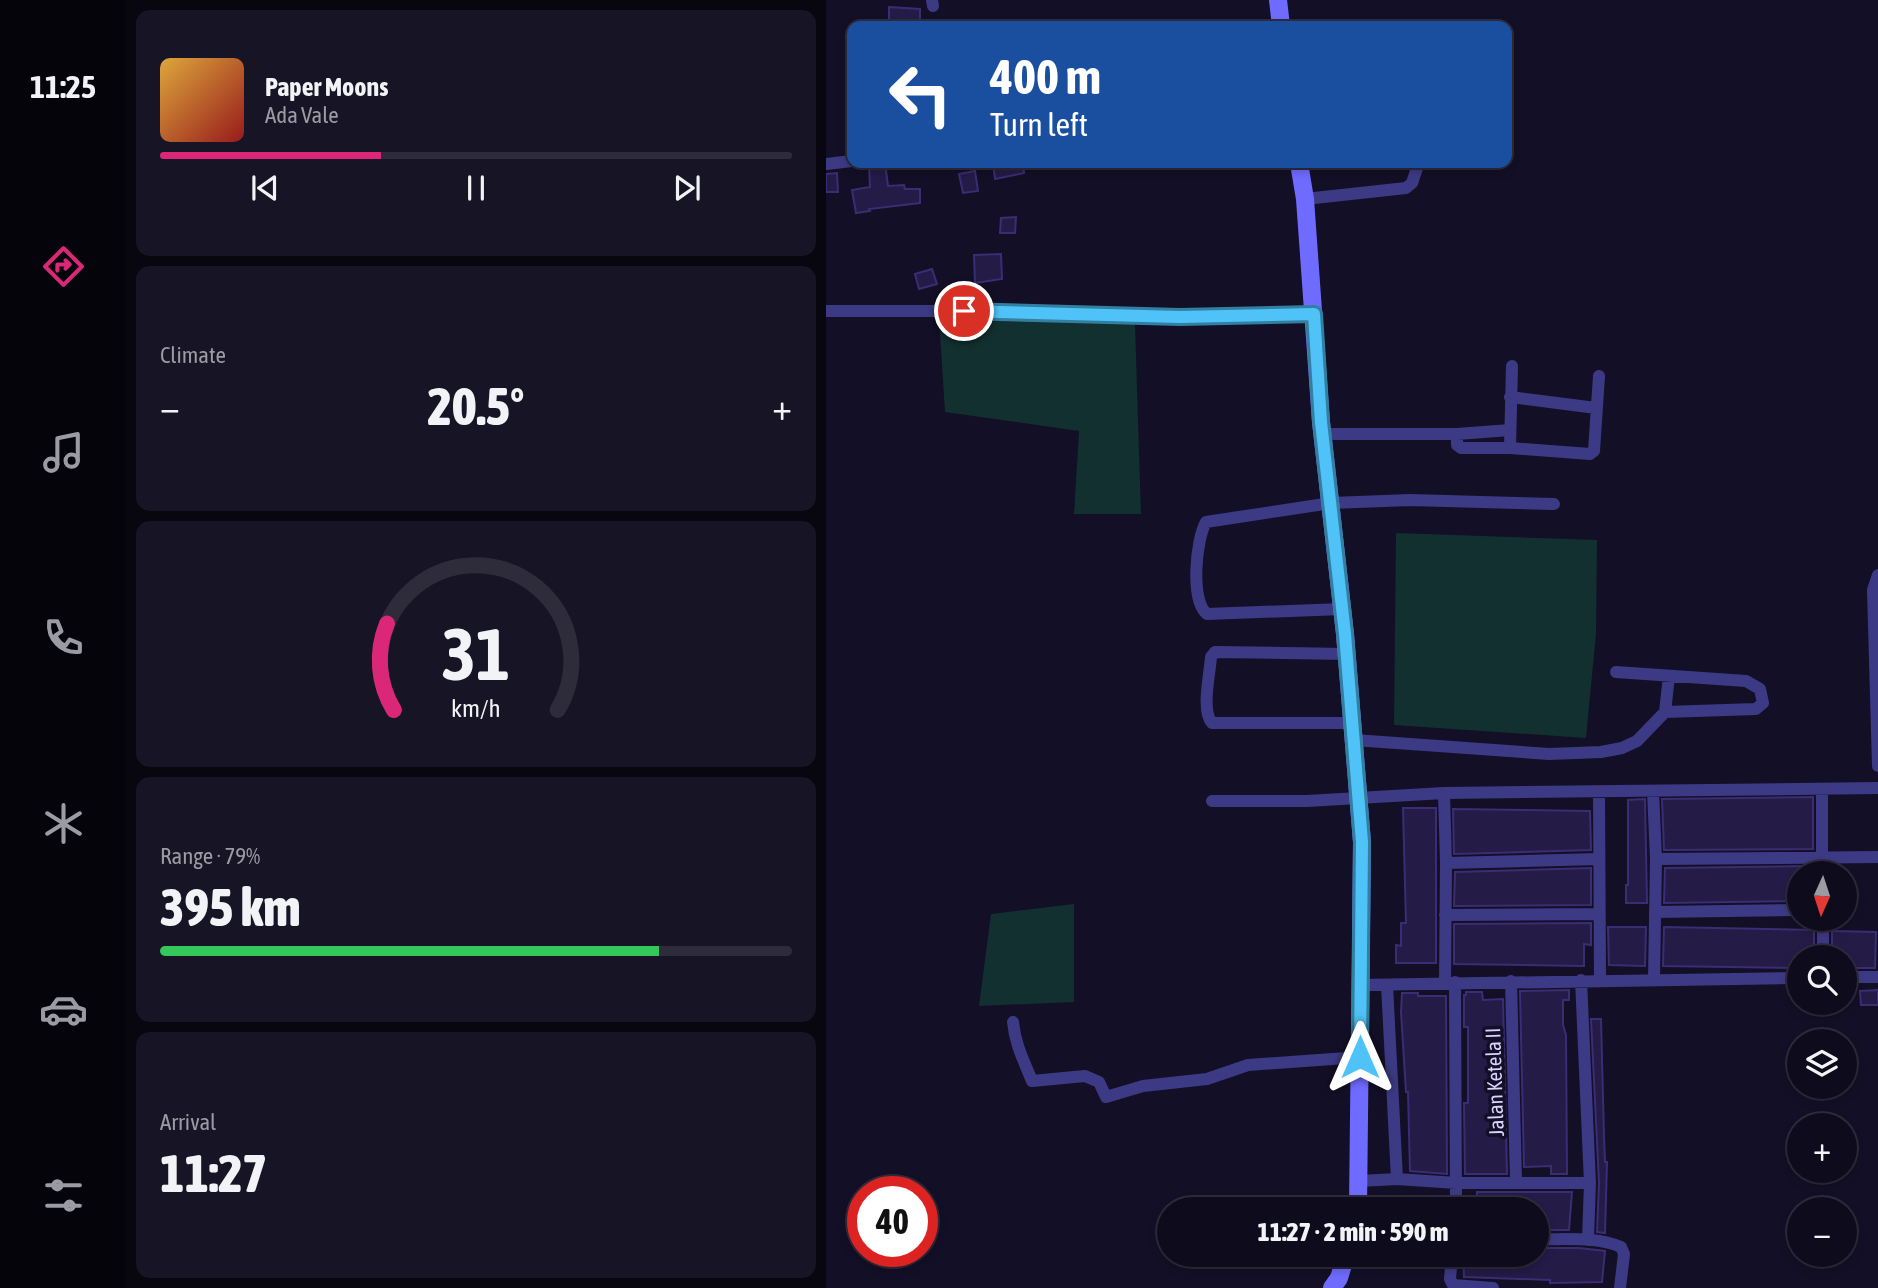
<!DOCTYPE html>
<meta charset="utf-8">
<style>
:root{--surface:#0e0b1c;--page:#171425;--text:#f1f3f6;--muted:#9b9ba3;--line:#2e2b3b;--accent:#db2777}
body{margin:0;font-family:"Asap Condensed",sans-serif;background:var(--page);color:var(--text);height:100vh;display:flex;flex-direction:column;font-size:26px;white-space:nowrap}
*{box-sizing:border-box;margin:0}
p{font-size:23px;color:var(--muted)}
.icon{flex:none;width:38px;height:38px;fill:none;stroke:currentColor;stroke-width:2;stroke-linecap:round;stroke-linejoin:round}
.map{position:relative;flex:1;overflow:hidden}
.sheet{display:flex;flex-direction:column;gap:10px;padding:10px;background:#08060f;width:700px}
.sheet>*{flex:none}
.banner{position:absolute;left:21px;top:21px;width:665px;height:147px;border-radius:14px;box-shadow:0 4px 10px #0003,0 0 0 2px var(--line);background:#1a4fa0;color:#fff;overflow:hidden}
.needle{width:46px;rotate:183deg}
.fabs{position:absolute;left:961px;top:861px;display:grid;gap:14px}
.fabs a{display:grid;place-items:center;width:70px;height:70px;border-radius:50%;background:var(--surface);box-shadow:0 4px 10px #0003,0 0 0 2px var(--line);font-size:35px}
.speed{position:absolute;left:21px;top:1176px;display:flex;gap:14px;font-size:35px;font-weight:700;text-align:center}
.speed>*{display:grid;place-content:center;width:91px;height:91px;border-radius:50%;background:var(--surface);box-shadow:0 4px 10px #0003,0 0 0 2px var(--line);line-height:1}
.speed .limit{border:10px solid #d22;background:#fff;color:#111}
.pin{position:absolute;display:grid;place-items:center;width:60px;height:60px;color:#fff;margin:-30px;border:4px solid #fff;border-radius:50%;box-shadow:0 2px 7px #0007}
.me{position:absolute;width:77px;margin:-38px;rotate:0deg;stroke-linejoin:round;filter:drop-shadow(0 0 5px #0008)}
.turn{display:flex;align-items:center;gap:24px;height:147px;padding:0 28px;font-size:32px}
.turn .icon{width:91px;height:91px;stroke-width:2.5}
.turn b{display:block;font-size:49px;line-height:60px}
.big{font-size:52px;font-weight:800;line-height:1.1}
.sheet .tile{flex:1;display:flex;flex-direction:column;justify-content:center;gap:10px;min-width:0;padding:0 24px;border-radius:14px;background:var(--page)}
.sheet .dial{align-items:center;gap:0}
.dial svg{height:182px;overflow:visible;fill:none;stroke:var(--line);stroke-width:7;stroke-linecap:round;text-anchor:middle}
.dial text{fill:var(--text);stroke:none}
.song{display:flex;align-items:center;gap:21px}
.cover{width:84px;height:84px;border-radius:10px;background:linear-gradient(135deg,hsl(40 70% 55%),hsl(0 70% 35%))}
.played{height:7px;border-radius:4px;background:linear-gradient(90deg,var(--accent) 35%,var(--line) 35%)}
.keys{display:flex;justify-content:space-around;direction:ltr}
.heat{display:flex;justify-content:space-between;align-items:center;font-size:38px;direction:ltr}
.charge{height:10px;border-radius:5px;background:linear-gradient(90deg,#34c759 79%,var(--line) 0)}
.trip{position:absolute;left:331px;top:1197px;width:392px;height:70px;border-radius:35px;background:var(--surface);box-shadow:0 4px 10px #0003,0 0 0 2px var(--line);font-weight:800;line-height:70px;text-align:center}
main{display:flex;flex:1;min-height:0}
.tabs{display:flex;flex-direction:column;width:126px;justify-content:space-around;align-items:center;background:#06040b;color:var(--muted)}
.tabs .icon{width:49px;height:49px}
.tabs .selected{color:var(--accent)}
.tabs b{font-size:32px;color:var(--text)}
.map>svg:first-child{display:block}
.green{fill:#12302f}
.building{fill:#241b47;stroke:#3b2d73;stroke-width:2}
.lines{fill:none;stroke-linecap:round;stroke-linejoin:round}
.street{stroke:#3d3a85;stroke-width:12}
.secondary{stroke:#6f6bff;stroke-width:18}
.route-casing{stroke:#337fa1;stroke-width:18}
.route{stroke:#4fc3f7;stroke-width:12}
.labels{text-anchor:middle;dominant-baseline:central;stroke-width:7;stroke-linejoin:round;paint-order:stroke}
.street-label{font-size:21px;fill:#d9d4ff;stroke:#130f26}
</style>
<main>
<nav class="tabs">
<b>11:25</b>
<svg class="icon selected" aria-label="directions" viewBox="0 0 24 24"><path d="M12 3l9 9-9 9-9-9zM9 14v-3h6M13 9l2 2-2 2"/></svg>
<svg class="icon" aria-label="music" viewBox="0 0 24 24"><path d="M9 18V5l10-2v13"/><circle cx="6" cy="18" r="3"/><circle cx="16" cy="16" r="3"/></svg>
<svg class="icon" aria-label="phone" viewBox="0 0 24 24"><path d="M5 4h4l2 5-3 2q2 4 5 5l2-3 5 2v4C11 20 4 13 5 4z"/></svg>
<svg class="icon" aria-label="climate" viewBox="0 0 24 24"><path d="M12 3v18M4 7l16 10M4 17L20 7"/></svg>
<svg class="icon" aria-label="car" viewBox="0 0 24 24"><path d="M5 17H2v-5l4-1 3-4h7l3 4 3 1v5h-3M9 17h6M6 11h13"/><circle cx="7" cy="17" r="2"/><circle cx="17" cy="17" r="2"/></svg>
<svg class="icon" aria-label="filters" viewBox="0 0 24 24"><path d="M4 7h16M4 17h16"/><circle cx="9" cy="7" r="2"/><circle cx="15" cy="17" r="2"/></svg>
</nav>
<section class="sheet">
<div class="tile">
<div class="song"><i class="cover"></i><div><b>Paper Moons</b><p>Ada Vale</p></div></div>
<div class="played"></div>
<div class="keys"><svg class="icon" aria-label="previous" viewBox="0 0 24 24"><path d="M18 5L8 12l10 7zM5 5v14"/></svg><svg class="icon" aria-label="pause" viewBox="0 0 24 24"><path d="M8 5v14M16 5v14"/></svg><svg class="icon" aria-label="next" viewBox="0 0 24 24"><path d="M6 5l10 7-10 7zM19 5v14"/></svg></div>
</div>
<div class="tile"><p>Climate</p>
<div class="heat"><a>−</a><b class="big">20.5°</b><a>+</a></div>
</div>
<div class="tile dial"><svg viewBox="0 0 100 80">
<path d="M14 69A42 42 0 1 1 86 69"/>
<path d="M14 69A42 42 0 0 1 11 31" stroke="#db2777"/>
<text x="50" y="56" font-size="32" font-weight="700">31</text>
<text x="50" y="72" font-size="11">km/h</text>
</svg></div>
<div class="tile"><p>Range · 79%</p><b class="big">395 km</b><div class="charge"></div></div>
<div class="tile"><p>Arrival</p><b class="big">11:27</b></div>
</section>
<div class="map">
<svg width="1052" height="1288" viewBox="0 0 1052 1288">
<rect width="100%" height="100%" fill="#130f26"/>
<!-- green -->
<path class="green" d="M210 314 309 324 315 514H248L253 431 119 412 113 318Z
M570 533 771 540 770 634 760 738 568 725Z
M248 904V1002L153 1006 165 914Z"/>
<!-- building -->
<path class="building" d="M63 7 94 9V26H63Z
M59 163 62 186 78 185 79 189H94V203L43 209 44 211 30 213 26 190 44 187 43 165Z
M167 163H197L198 173 169 179Z
M149 171 152 191 137 193 133 174Z
M11 173 12 192H0V174Z
M190 217 189 233H174L175 218Z
M175 254 176 279 149 283 148 255Z
M106 269 111 284 93 289 89 274Z
M987 797V849L838 850 836 799Z
M819 799 821 903H800V885H802V800Z
M577 808H610V963H570V945L575 946V923H580Z
M627 809 764 811 765 850 628 854Z
M987 866V873H973V901L838 903 839 868Z
M765 868V905L628 906 629 872Z
M765 923V945L758 944V966L628 964V924Z
M782 927H820L819 966 783 965Z
M838 927 988 930V957H973V968L837 966Z
M1006 931 1050 932 1049 968H1018V957H1006Z
M743 990V1000H737V1025L740 1035 741 1174H725V1166L698 1167 694 991Z
M1052 990V1005H1035L1034 991Z
M640 992H656L657 1000 677 999 681 1174H639L638 1103H642V1027H638V995H640Z
M576 993H592V996H620L621 1174 584 1171 582 1092H580L575 1012Z
M765 1019H775L778 1136 779 1162H781L779 1233 771 1232 773 1183Z
M651 1192H746L743 1230H710V1208H651Z
M710 1248H753L779 1251 776 1282 724 1283V1280L638 1277 637 1255H710Z"/>
<g class="lines">
<!-- street -->
<path class="street" d="M106 0 107 6
M0 164 26 161
M479 199 580 188 586 183 592 165 595 163
M0 311H114L354 317 488 314
M684 397 770 408
M496 434H631V445L635 448H684L764 454 768 451 773 376
M631 434 684 430
M684 448 686 366
M1052 575 1047 590 1052 766
M517 609 381 614C364 601 370 539 380 522L505 503 584 500 728 504
M521 654 389 652 385 657C384 673 375 711 386 723H526
M839 712 843 676
M528 740 723 754 775 752 796 748 811 741 839 712 930 709 937 703 934 689 920 681 790 672
M827 791 830 859 1052 857
M773 792 774 979
M618 793 620 863 619 983
M386 801H481L618 793 1052 788
M620 863 772 859
M996 873V789
M829 912 973 910
M619 915 772 914
M997 919V957
M1018 977H1052
M828 979 830 859
M755 980 764 1183 762 1240
M685 981 690 1181
M629 982 630 1209
M534 985 973 978
M561 985 571 1179
M187 1022C189 1044 198 1061 206 1081L259 1076 273 1082 280 1097 317 1086 381 1079 422 1065 534 1057
M533 1181 571 1179 631 1183H764
M710 1239C738 1240 770 1236 795 1247L798 1254 794 1288
M626 1255 624 1279 627 1285 667 1288"/>
<!-- secondary -->
<path class="secondary" d="M452 0 455 26
M473 163 479 199 495 422 519 634 536 842 532 1209
M506 1288 513 1278 520 1255"/>
</g>
<g class="lines">
<!-- route casing -->
<g class="route-casing">
<path id="route" d="M138 311 354 317 488 314 495 422 519 634 536 842 534 1057"/>
</g>
<!-- route -->
<use href="#route" class="route"/>
</g>
<g class="labels">
<!-- street labels -->
<g class="street-label">
<text transform="translate(668 1082) rotate(-92)">Jalan Ketela II</text>
</g>
</g>
</svg>
<div class="fabs">
<a><svg class="needle" viewBox="-14 -14 28 28"><path d="M0-13l5 13h-10z" fill="#e53935"/><path d="M0 13l5-13h-10z" fill="#9b9ba3"/></svg></a>
<a><svg class="icon" aria-label="search" viewBox="0 0 24 24"><circle cx="10" cy="10" r="6"/><path d="M15 15l6 6"/></svg></a>
<a><svg class="icon" aria-label="layers" viewBox="0 0 24 24"><path d="M12 4l9 5-9 5-9-5zM3 14l9 5 9-5"/></svg></a>
<a>+</a>
<a>−</a>
</div>
<div class="speed"><div class="limit">40</div></div>
<div class="pin" style="left:138px;top:311px;background:#d93025"><svg class="icon" aria-label="arrive" viewBox="0 0 24 24"><path d="M6 21V4h12l-3 4 3 4H6"/></svg></div>
<svg class="me" style="left:534px;top:1057px" viewBox="-20 -20 40 40"><path d="M0-17L14 15 0 8-14 15z" fill="#4fc3f7" stroke="#fff" stroke-width="4"/></svg>
<div class="trip">11:27 · 2 min · 590 m</div>
<div class="banner">
<div class="turn"><svg class="icon" aria-label="left" viewBox="0 0 24 24"><path d="M17 20v-9H6M10 6l-5 5 5 5"/></svg><div><b>400 m</b>Turn left</div></div>
</div>
</div>
</main>
